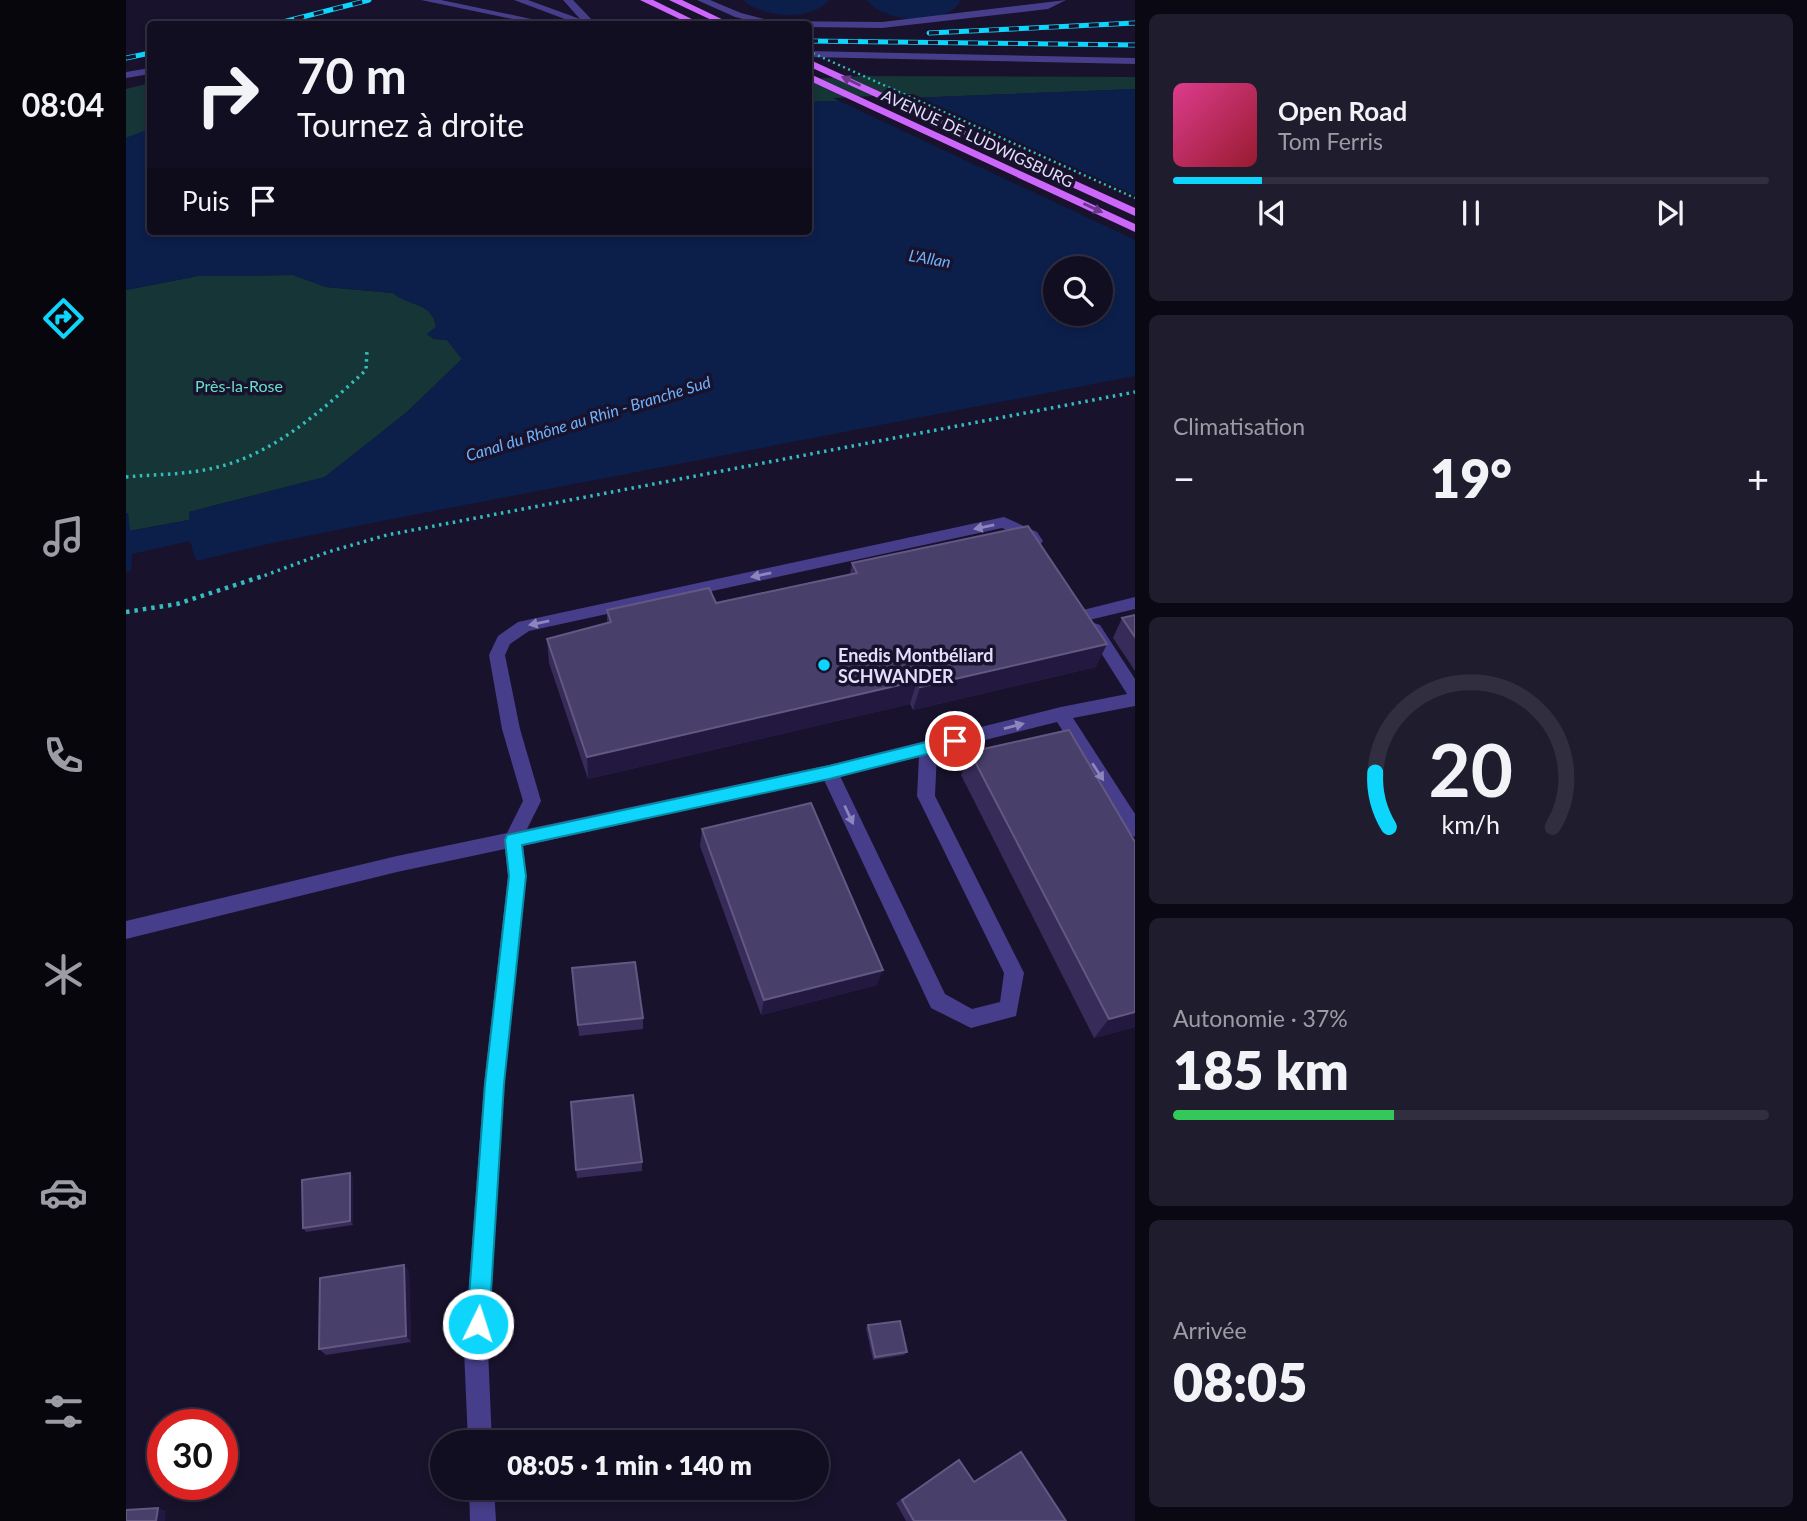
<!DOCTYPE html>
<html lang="fr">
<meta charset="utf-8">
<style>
:root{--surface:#120e21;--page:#1f1c2e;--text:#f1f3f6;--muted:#9c9ca5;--line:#312e3f;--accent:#0dd5fb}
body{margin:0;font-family:Lato,sans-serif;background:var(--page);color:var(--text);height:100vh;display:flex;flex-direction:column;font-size:26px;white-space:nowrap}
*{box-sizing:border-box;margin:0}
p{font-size:23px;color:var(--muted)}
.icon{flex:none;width:38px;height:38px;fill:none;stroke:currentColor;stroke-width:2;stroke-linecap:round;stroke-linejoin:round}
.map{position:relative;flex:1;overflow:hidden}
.panel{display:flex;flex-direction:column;gap:14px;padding:14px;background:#0a0812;width:672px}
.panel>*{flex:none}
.guide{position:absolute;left:21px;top:21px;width:665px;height:214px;border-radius:7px;box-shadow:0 4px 10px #0003,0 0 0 2px var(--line);background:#120e21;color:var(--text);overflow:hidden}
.buttons{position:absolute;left:917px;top:256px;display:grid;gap:14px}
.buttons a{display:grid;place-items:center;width:70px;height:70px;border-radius:50%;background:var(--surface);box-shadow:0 4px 10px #0003,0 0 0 2px var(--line);font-size:35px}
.speed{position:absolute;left:21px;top:1409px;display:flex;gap:14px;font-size:35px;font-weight:700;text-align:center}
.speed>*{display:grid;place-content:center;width:91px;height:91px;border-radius:50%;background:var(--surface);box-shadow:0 4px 10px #0003,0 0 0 2px var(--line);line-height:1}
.speed .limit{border:10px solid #d22;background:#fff;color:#111}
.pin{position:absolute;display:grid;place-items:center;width:60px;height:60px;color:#fff;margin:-30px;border:4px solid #fff;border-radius:50%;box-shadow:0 2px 7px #0007}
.me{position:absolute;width:77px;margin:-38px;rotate:4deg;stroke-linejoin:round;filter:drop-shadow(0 0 5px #0008)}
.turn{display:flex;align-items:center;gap:24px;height:147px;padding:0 35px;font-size:32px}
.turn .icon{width:91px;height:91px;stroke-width:2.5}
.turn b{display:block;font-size:49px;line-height:60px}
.then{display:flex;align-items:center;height:66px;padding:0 35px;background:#0003;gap:14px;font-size:26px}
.big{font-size:52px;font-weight:800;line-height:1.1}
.panel .tile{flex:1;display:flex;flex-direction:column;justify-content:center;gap:10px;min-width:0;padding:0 24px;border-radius:10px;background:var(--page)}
.panel .dial{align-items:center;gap:0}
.dial svg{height:182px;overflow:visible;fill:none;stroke:var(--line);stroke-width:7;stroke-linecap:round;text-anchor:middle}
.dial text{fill:var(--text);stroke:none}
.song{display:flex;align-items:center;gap:21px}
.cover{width:84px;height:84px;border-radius:10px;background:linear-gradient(135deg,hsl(330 70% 55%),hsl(350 70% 35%))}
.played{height:7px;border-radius:4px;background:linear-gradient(90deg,var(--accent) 15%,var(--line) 15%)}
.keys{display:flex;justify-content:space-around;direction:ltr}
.heat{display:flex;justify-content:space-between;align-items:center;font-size:38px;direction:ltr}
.charge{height:10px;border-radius:5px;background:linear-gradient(90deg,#34c759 37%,var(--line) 0)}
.trip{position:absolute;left:304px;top:1430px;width:399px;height:70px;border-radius:35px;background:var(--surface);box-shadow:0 4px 10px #0003,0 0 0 2px var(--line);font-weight:800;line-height:70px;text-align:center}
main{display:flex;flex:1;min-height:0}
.dock{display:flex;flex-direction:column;width:126px;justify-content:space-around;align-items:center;background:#07060d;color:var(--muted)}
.dock .icon{width:49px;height:49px}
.dock .current{color:var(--accent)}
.dock b{font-size:32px;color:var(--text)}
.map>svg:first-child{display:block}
.green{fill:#153536}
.water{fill:#0c1f4b;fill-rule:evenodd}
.pier{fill:#18122c}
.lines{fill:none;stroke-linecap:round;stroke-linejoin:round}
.path-far1{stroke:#33bdbd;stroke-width:3.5;stroke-dasharray:2.5 4.5;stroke-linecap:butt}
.path{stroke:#33bdbd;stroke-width:4.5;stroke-dasharray:3.5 5;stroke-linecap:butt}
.minor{fill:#463e8a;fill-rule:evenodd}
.major{fill:#cd67fc;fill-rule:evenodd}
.rail-casing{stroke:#0dd5fb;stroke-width:5}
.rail{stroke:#18122c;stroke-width:3.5;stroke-dasharray:10;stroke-linecap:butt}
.path-bridge{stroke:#33bdbd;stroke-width:2.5;stroke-dasharray:2 3.5;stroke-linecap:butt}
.wall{fill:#372b59}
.shaded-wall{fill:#231940}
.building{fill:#493f6b;stroke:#625882;stroke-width:2}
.oneway{fill:#69388a}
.oneway2{fill:#8d86be}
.route{fill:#0dd5fb;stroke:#088aa3;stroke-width:2}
.poi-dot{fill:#0dd5fb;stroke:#18122c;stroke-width:2.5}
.labels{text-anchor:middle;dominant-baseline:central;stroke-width:7;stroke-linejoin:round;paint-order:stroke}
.far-street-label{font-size:16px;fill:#e3defe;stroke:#18122c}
.far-water-label{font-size:16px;font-style:italic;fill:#6eb2fc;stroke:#18122c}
.far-park-label{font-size:16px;fill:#69dfc9;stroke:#18122c}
.poi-label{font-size:18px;font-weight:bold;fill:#e3defe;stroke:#18122c;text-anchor:start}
</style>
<main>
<nav class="dock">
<b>08:04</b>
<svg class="icon current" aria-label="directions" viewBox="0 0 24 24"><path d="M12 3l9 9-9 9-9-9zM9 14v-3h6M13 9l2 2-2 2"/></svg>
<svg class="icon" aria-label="music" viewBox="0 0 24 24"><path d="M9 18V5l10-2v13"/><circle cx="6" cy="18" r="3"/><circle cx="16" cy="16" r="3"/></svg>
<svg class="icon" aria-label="phone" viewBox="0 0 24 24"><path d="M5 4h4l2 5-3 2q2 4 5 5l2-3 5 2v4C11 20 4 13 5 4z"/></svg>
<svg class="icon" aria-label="climate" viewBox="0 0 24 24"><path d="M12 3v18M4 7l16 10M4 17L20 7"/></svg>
<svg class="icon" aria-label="car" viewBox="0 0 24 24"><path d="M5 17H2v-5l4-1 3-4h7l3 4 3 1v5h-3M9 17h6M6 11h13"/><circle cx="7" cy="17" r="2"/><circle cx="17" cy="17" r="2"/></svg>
<svg class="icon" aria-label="filters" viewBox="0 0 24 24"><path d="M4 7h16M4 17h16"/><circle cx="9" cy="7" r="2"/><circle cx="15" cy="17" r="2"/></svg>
</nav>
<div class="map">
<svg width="1009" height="1521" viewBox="0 0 1009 1521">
<rect width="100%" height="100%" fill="#18122c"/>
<!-- green -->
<path class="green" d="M737 76 1009 77V89L683 102V79Z
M24 83V129L0 138V89Z
M167 275 200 287 267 293C282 306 307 302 310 327L301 334 308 339 321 340 336 359 281 412 199 477 63 512V520L3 531 2 513H0V290L72 276Z"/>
<!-- water -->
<path class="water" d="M617 0H703C685 22 637 18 617 0Z
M741 0H833L834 2C818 27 758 23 741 0Z
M1009 89V376L266 519 146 543 70 561 64 541 6 554 5 571 0 572V513H2L4 531 63 520V512L199 477 281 412 336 359 321 340 308 339 301 334 310 327C307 302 282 306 267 293L200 287 167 275 72 276 0 290V138L24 129V231H682L683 102ZM929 268H975V313H929Z"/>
<!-- pier -->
<path class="pier" d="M787 94 1009 195V240L707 98Z"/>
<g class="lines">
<!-- path-far1 -->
<path class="path-far1" d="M0 477C30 474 62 475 92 467 149 453 198 409 240 370L241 350
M132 578 202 552 261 535 1009 392"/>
<!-- path -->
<path class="path" d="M0 612 51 604 137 576"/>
<!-- minor -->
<path class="minor" d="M295 0H315L429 24H411Z
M388 0H402L454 19 437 0H447L468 22 452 24Z
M571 0H584L615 13 646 21 756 22 940 0 922 9 756 28 682 27V24H637L609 17Z
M682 51 1009 58V64L682 57Z
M24 68V74L0 78V72Z
M878 517 911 532 917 541 914 545H904L901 540 876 528 403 631 384 644 379 655 394 729 415 801 401 829 703 765 935 707 1001 694 960 629 968 623 974 625 1009 679V706L947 718 1009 814V837L1003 834 931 722 811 752 809 796 898 973 890 1016 845 1028 805 1008 698 780 397 846 400 876 378 1084 362 1350 366 1442H342L338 1350 358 1084 382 876 379 849 271 872 0 939V921L271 856 381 833 397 801 376 729 363 655 372 636 392 622ZM793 757 791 796 878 973 874 1002 846 1009 819 994 714 776Z
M1009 597V609L959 621 951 615 953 611Z
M343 1488H368L370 1521H344Z"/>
<!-- major -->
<path class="major" d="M514 0H527L576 24H564Z
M543 0H556L606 24H594Z
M682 59 1009 208V216L682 66Z
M682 73 1009 224V232L682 80Z"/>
<!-- rail casing -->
<g class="rail-casing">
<path id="rail" d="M149 24 243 0
M803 33 1009 23
M682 41 1009 45
M0 58 24 53"/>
</g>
<!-- rail -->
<use href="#rail" class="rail"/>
<!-- path-bridge -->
<path class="path-bridge" d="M682 51 1009 198"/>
</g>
<!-- wall -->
<path class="wall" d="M726 563 970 667 787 710 784 704 462 779 423 663 421 639 481 623V610L590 603 724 574Z
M1009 615V671L987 638 996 618Z
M844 752 1009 1027 968 1038 835 775Z
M576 829 751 985 635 1015 574 846Z
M446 968 517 1018V1029L453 1036Z
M516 1162V1171L451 1178 450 1170Z
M224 1173 227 1178V1225L180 1232 177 1228Z
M278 1265 283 1272 285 1342 200 1355 193 1349Z
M742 1325 781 1352 778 1355 747 1360 740 1328Z
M895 1452 940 1521H780L770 1503 833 1460 847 1482 887 1456Z"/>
<!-- shaded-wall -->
<path class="shaded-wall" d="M981 644 970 667 787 710 794 687Z
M791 681 784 704 462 779 461 757Z
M757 970 751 985 635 1015 638 1000Z
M1009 1012V1027L968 1038 983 1019Z
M224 1173 227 1178V1225L224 1221Z
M278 1265 283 1272 285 1342 280 1336Z
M32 1508 40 1511 39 1521H30Z"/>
<!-- building -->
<path class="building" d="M902 526 981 644 794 687 791 681 461 757 421 639 485 622 481 610 583 588 590 603 731 573 726 563Z
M1009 615V637L996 618Z
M943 730 1009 842V1012L983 1019 844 752Z
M685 803 757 970 638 1000 576 829Z
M509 962 517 1018 452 1025 446 968Z
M507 1095 516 1162 450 1170 445 1102Z
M224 1173V1221L177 1228 176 1180Z
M278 1265 280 1336 193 1349 194 1278Z
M774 1321 781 1352 749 1357 742 1325Z
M895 1452 940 1521H788L776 1500 833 1460 848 1482Z
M32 1508 30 1521H0V1510Z"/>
<!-- one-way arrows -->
<defs><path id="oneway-solid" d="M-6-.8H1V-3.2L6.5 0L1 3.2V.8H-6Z" transform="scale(1.75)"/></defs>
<g class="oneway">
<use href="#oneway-solid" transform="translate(725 81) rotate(-155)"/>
<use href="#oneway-solid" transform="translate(967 208) rotate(25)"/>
</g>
<g class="oneway2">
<use href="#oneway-solid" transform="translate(858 527) rotate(168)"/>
<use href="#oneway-solid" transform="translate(635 575) rotate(168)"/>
<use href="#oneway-solid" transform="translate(413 623) rotate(168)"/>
<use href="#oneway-solid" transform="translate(888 726) rotate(-14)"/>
<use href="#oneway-solid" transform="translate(972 772) rotate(57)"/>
<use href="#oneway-solid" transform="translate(723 815) rotate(65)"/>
</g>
<!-- route -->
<path class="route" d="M829 735 837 741 829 747 703 779 396 845 400 876 378 1084 363 1324 360 1331 352 1334 345 1331 341 1324 359 1084 383 876 379 840 381 835 703 766Z"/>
<!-- markers -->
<circle class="poi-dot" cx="698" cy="665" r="7"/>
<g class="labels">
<!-- far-street labels -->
<g class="far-street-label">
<text transform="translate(852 138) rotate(25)">AVENUE DE LUDWIGSBURG</text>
</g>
<!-- far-water labels -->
<g class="far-water-label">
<text transform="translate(804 258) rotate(10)">L'Allan</text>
<text transform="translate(462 418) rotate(-17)">Canal du Rhône au Rhin - Branche Sud</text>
</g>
<!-- far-park labels -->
<g class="far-park-label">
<text x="113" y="385">Près-la-Rose</text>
</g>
<!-- poi labels -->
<g class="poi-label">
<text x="712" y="655">Enedis Montbéliard<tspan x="712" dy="21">SCHWANDER</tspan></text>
</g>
</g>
</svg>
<div class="buttons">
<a><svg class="icon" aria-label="search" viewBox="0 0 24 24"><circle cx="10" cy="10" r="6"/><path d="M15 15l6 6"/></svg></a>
</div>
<div class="speed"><div class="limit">30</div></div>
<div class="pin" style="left:829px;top:741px;background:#d93025"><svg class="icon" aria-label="arrive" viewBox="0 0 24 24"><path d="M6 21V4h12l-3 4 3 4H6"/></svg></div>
<svg class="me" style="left:352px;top:1324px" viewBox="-20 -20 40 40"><circle r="17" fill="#0dd5fb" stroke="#fff" stroke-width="3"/><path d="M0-11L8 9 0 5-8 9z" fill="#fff"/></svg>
<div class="trip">08:05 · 1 min · 140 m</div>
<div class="guide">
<div class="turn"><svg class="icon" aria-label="right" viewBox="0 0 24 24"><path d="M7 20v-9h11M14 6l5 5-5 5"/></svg><div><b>70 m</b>Tournez à droite</div></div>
<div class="then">Puis<svg class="icon" aria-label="arrive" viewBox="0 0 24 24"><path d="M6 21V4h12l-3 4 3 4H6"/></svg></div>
</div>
</div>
<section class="panel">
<div class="tile">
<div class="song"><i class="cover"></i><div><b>Open Road</b><p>Tom Ferris</p></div></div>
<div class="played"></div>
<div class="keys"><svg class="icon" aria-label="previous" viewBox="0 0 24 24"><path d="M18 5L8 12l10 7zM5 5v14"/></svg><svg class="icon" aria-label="pause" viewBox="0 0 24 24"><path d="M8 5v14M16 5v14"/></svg><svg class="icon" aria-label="next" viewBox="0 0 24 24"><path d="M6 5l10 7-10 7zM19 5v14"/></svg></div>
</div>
<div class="tile"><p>Climatisation</p>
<div class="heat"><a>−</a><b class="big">19°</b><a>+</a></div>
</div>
<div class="tile dial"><svg viewBox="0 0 100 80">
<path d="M14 69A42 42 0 1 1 86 69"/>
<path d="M14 69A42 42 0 0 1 8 45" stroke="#0dd5fb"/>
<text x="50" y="56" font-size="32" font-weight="700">20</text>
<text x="50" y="72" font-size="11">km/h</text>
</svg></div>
<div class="tile"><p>Autonomie · 37%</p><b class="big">185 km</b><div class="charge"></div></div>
<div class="tile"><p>Arrivée</p><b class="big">08:05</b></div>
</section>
</main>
